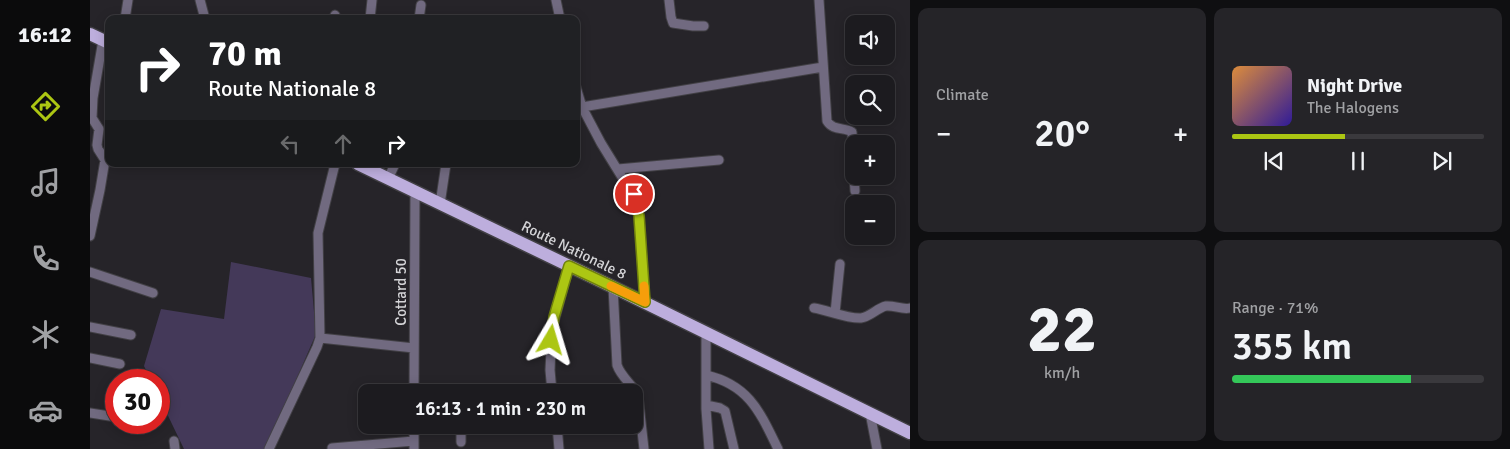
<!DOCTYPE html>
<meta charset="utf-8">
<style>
:root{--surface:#1c1b1f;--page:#252428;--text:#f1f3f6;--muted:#a0a1a4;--line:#3a393d;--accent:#acc613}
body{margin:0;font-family:Signika,sans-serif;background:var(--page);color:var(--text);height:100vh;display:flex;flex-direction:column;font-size:19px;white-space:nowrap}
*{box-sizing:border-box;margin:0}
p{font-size:16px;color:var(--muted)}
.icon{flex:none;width:28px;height:28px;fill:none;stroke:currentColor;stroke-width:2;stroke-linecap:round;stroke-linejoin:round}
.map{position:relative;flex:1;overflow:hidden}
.drawer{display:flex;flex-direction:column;gap:8px;padding:8px;background:#0f0f11;width:600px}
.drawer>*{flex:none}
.banner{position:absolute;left:15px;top:15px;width:475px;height:152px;border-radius:10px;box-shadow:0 2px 12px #0003,0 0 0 1px var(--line);background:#202124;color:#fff;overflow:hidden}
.buttons{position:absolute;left:755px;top:15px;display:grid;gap:10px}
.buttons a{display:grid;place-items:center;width:50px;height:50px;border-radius:10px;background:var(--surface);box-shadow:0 2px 12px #0003,0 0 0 1px var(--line);font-size:25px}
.speed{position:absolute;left:15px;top:369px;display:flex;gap:10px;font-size:25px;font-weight:700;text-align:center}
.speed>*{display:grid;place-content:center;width:65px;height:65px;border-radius:50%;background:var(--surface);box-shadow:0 2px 12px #0003,0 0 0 1px var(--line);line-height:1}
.speed .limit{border:8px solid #d22;background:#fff;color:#111}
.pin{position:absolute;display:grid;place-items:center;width:42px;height:42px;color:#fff;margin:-21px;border:2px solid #fff;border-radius:50%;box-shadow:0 1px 5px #0007}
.me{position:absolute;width:55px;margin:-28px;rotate:7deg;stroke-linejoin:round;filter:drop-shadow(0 0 4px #0008)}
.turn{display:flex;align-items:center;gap:18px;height:105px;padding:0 20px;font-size:22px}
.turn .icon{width:65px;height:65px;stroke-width:2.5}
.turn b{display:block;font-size:35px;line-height:42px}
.lanes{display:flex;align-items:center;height:48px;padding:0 20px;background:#0003;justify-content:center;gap:25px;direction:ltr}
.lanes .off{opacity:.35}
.big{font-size:38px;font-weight:600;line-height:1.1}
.drawer .widget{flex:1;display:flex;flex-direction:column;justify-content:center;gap:8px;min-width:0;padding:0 18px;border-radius:10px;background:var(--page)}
.drawer .dial{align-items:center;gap:0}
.dial b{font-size:65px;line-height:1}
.song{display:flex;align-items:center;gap:15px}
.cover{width:60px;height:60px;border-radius:8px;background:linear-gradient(135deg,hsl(30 70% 55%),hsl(250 70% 35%))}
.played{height:5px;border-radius:2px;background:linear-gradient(90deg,var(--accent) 45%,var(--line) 45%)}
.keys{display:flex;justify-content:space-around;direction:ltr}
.heat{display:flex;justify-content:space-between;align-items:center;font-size:28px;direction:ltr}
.charge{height:8px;border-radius:4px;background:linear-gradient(90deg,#34c759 71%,var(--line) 0)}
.drawer .tiles{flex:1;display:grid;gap:8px;grid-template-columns:repeat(2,1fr)}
.trip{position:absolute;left:268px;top:384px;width:285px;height:50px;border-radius:10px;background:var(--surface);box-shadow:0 2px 12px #0003,0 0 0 1px var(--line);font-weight:600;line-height:50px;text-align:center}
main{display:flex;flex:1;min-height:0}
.tab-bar{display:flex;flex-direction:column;width:90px;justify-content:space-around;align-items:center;background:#0b0b0c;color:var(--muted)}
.tab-bar .icon{width:35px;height:35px}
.tab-bar .on{color:var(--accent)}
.tab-bar b{font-size:22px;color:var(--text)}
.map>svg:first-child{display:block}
.green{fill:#443959}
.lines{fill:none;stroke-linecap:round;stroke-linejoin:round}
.minor-casing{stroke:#424045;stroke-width:11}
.primary-casing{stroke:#424045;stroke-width:15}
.minor{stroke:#716a80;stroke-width:9}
.primary{stroke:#bdaedd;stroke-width:12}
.route-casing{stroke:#70810c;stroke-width:12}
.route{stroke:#acc613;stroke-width:9}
.slow{stroke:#f59e0b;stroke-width:9}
.labels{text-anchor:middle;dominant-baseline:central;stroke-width:5;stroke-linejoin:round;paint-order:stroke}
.street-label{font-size:15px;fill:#d4d4d7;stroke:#262429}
</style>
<main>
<nav class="tab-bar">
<b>16:12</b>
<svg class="icon on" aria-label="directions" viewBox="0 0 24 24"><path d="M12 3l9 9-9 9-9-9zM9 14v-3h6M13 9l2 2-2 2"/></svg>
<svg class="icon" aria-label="music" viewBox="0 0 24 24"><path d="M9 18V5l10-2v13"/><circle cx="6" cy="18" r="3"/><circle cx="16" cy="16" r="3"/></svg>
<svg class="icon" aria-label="phone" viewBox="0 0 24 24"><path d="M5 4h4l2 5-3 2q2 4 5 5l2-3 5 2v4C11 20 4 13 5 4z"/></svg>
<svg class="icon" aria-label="climate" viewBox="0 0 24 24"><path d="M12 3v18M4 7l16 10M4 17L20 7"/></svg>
<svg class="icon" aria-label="car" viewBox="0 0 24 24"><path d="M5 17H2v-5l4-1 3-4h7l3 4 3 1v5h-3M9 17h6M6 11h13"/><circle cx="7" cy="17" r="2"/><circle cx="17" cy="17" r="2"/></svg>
</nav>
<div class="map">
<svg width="820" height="449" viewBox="0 0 820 449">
<rect width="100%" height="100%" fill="#262429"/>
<!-- green -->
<path class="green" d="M141 262 221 278 226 334 176 449H94L69 397V380H61L54 366 71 309 134 319Z"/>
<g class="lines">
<!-- minor casing -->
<g class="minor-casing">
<path id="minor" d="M110 0 115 19
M466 0 470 19
M579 0 581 17 583 23 603 26H614
M729 0 737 121C743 131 754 127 762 132L764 166
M35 19 38 0
M244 19 245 15
M280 19 282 0
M329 19 331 5
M486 87 492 107 511 143 543 195 549 216 555 302
M492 107 733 67
M528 169 629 160
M764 176 765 191
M298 179 305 164
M350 204 356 164
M0 236 10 190 15 160 8 149 7 145 9 129 2 118 3 98 13 40
M0 272 63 293
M523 287 527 365C531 377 542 384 548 395L554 449
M724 308C737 310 758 319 771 318 780 317 787 308 796 306 804 305 812 310 820 308
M745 313 750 264
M0 327 41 335
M616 332V409L619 449
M230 338 324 348
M0 358 30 364
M616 375C659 385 670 412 688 449
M324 392 325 192
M462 392 460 370 462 329 479 266
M616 405 630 408 635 411 644 449
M0 413 26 417
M780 413 787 449
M366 425 371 431V442
M467 425 469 449
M84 441 85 449
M242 448 324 441
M179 449 227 347 230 338 228 233 245 164
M324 449V425"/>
</g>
<!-- primary casing -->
<g class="primary-casing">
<path id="primary" d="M0 34 19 43
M268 164 523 287 820 433"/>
</g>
<!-- minor -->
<use href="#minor" class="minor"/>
<!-- primary -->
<use href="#primary" class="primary"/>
</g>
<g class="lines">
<!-- route casing -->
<g class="route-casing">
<path id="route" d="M461 340 464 317 479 266 555 302 549 216 544 194"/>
</g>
<!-- route -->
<use href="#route" class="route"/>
<!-- slow -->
<path class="slow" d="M521 286 555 302 554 286"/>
</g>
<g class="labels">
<!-- street labels -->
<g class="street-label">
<text transform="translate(484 250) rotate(26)">Route Nationale 8</text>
<text transform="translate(311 292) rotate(-90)">Cottard 50</text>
</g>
</g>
</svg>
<div class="buttons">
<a><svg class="icon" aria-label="sound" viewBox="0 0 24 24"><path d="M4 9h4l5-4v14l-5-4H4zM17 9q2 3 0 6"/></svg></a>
<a><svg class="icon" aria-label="search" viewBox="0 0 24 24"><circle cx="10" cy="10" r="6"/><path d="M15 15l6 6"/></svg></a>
<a>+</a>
<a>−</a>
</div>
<div class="speed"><div class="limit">30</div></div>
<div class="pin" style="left:544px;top:194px;background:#d93025"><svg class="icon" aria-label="arrive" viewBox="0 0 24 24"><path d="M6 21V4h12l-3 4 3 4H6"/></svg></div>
<svg class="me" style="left:461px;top:340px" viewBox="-20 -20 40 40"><path d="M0-17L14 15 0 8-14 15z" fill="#acc613" stroke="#fff" stroke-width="4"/></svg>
<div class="trip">16:13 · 1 min · 230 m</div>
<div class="banner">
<div class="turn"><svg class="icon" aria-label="right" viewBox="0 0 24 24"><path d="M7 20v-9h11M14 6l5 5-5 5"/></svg><div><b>70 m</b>Route Nationale 8</div></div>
<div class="lanes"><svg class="icon off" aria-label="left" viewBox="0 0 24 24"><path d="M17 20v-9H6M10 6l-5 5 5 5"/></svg><svg class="icon off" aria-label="ahead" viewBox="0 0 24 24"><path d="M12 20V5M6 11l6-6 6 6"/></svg><svg class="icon" aria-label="right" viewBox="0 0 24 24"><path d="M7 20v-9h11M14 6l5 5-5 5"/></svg></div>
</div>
</div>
<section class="drawer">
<div class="tiles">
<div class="widget"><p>Climate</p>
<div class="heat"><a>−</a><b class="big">20°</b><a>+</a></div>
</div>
<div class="widget">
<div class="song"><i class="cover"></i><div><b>Night Drive</b><p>The Halogens</p></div></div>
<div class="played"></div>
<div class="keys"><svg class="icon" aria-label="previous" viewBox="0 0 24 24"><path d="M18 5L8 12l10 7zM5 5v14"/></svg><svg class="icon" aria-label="pause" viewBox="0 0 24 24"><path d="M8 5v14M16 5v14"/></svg><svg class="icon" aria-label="next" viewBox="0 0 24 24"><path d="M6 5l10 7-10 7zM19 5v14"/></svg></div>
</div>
<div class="widget dial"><b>22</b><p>km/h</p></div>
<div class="widget"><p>Range · 71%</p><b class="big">355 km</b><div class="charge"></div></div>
</div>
</section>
</main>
